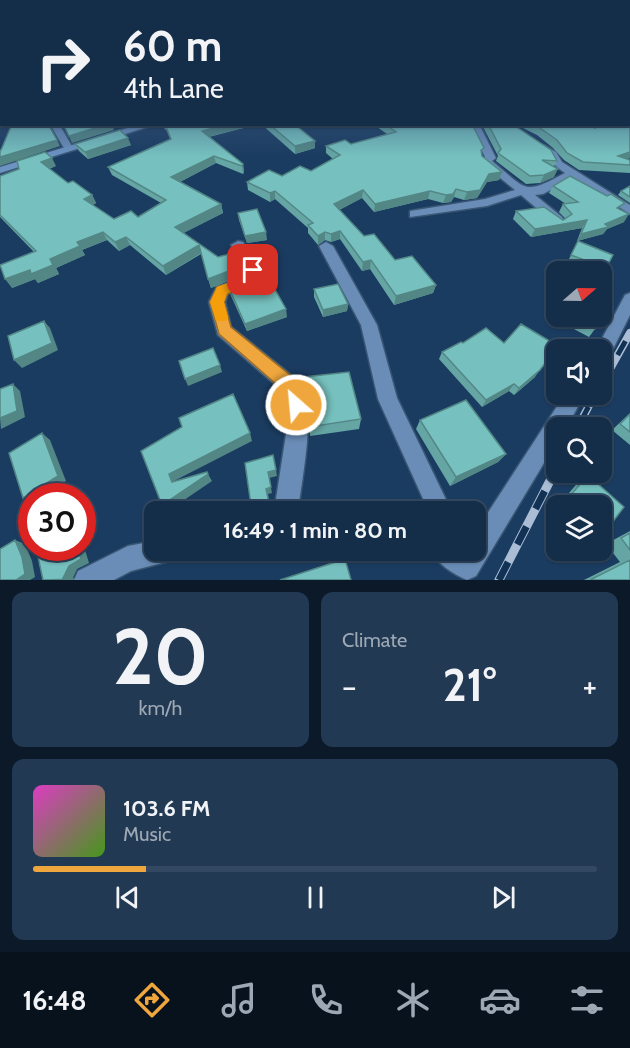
<!DOCTYPE html>
<meta charset="utf-8">
<style>
:root{--surface:#142d49;--page:#213953;--text:#f1f3f6;--muted:#9da8b4;--line:#334961;--accent:#efa73d}
body{margin:0;font-family:Cabin,sans-serif;background:var(--page);color:var(--text);height:100vh;display:flex;flex-direction:column;font-size:22px;white-space:nowrap}
*{box-sizing:border-box;margin:0}
p{font-size:20px;color:var(--muted)}
.icon{flex:none;width:33px;height:33px;fill:none;stroke:currentColor;stroke-width:2;stroke-linecap:round;stroke-linejoin:round}
.map{position:relative;height:580px;overflow:hidden}
.panel{display:flex;flex-direction:column;gap:12px;padding:12px;background:#0b1928;flex:1}
.panel>*{flex:none}
.banner{position:absolute;left:0px;top:0px;width:630px;height:126px;box-shadow:0 2px 4px #0004,0 0 0 2px var(--line);background:#142d49;color:var(--text);overflow:hidden}
.needle{width:39px;rotate:70deg}
.tools{position:absolute;left:546px;top:261px;display:grid;gap:12px}
.tools a{display:grid;place-items:center;width:66px;height:66px;border-radius:12px;background:var(--surface);box-shadow:0 2px 4px #0004,0 0 0 2px var(--line);font-size:30px}
.speed{position:absolute;left:18px;top:483px;display:flex;gap:12px;font-size:30px;font-weight:700;text-align:center}
.speed>*{display:grid;place-content:center;width:78px;height:78px;border-radius:50%;background:var(--surface);box-shadow:0 2px 4px #0004,0 0 0 2px var(--line);line-height:1}
.speed .limit{border:9px solid #d22;background:#fff;color:#111}
.pin{position:absolute;display:grid;place-items:center;width:51px;height:51px;color:#fff;margin:-26px;border-radius:12px;box-shadow:0 3px 9px #0006}
.me{position:absolute;width:66px;margin:-33px;rotate:333deg;stroke-linejoin:round;filter:drop-shadow(0 0 4px #0008)}
.turn{display:flex;align-items:center;gap:21px;height:126px;padding:0 24px;font-size:27px}
.turn .icon{width:78px;height:78px;stroke-width:2.5}
.turn b{display:block;font-size:42px;line-height:51px}
.big{font-size:45px;font-weight:800;line-height:1.1}
.panel .card{flex:1;display:flex;flex-direction:column;justify-content:center;gap:9px;min-width:0;padding:0 21px;border-radius:12px;background:var(--page)}
.panel .dial{align-items:center;gap:0}
.dial b{font-size:78px;line-height:1}
.song{display:flex;align-items:center;gap:18px}
.cover{width:72px;height:72px;border-radius:9px;background:linear-gradient(135deg,hsl(310 70% 55%),hsl(100 70% 35%))}
.played{height:6px;border-radius:3px;background:linear-gradient(90deg,var(--accent) 20%,var(--line) 20%)}
.keys{display:flex;justify-content:space-around;direction:ltr}
.heat{display:flex;justify-content:space-between;align-items:center;font-size:33px;direction:ltr}
.panel .tiles{flex:1;display:grid;gap:12px;grid-template-columns:1fr 1fr}
.card:last-child{grid-column:span 2}
.trip{position:absolute;left:144px;top:501px;width:342px;height:60px;border-radius:12px;background:var(--surface);box-shadow:0 2px 4px #0004,0 0 0 2px var(--line);font-weight:800;line-height:60px;text-align:center}
.tab-bar{display:flex;height:96px;justify-content:space-around;align-items:center;background:#08121d;color:var(--muted)}
.tab-bar .icon{width:42px;height:42px}
.tab-bar .on{color:var(--accent)}
.tab-bar b{font-size:27px;color:var(--text)}
.map>svg:first-child{display:block}
.lines{fill:none;stroke-linecap:round;stroke-linejoin:round}
.street-casing{stroke:#395674;stroke-width:3}
.secondary-casing{stroke:#395674;stroke-width:3}
.street{fill:#6a8db7;fill-rule:evenodd}
.secondary{fill:#6c93c2;fill-rule:evenodd}
.rail-far1-casing{stroke:#aabdd5;stroke-width:8}
.rail-casing{stroke:#aabdd5;stroke-width:9}
.rail-far1{stroke:#113255;stroke-width:5;stroke-dasharray:16;stroke-linecap:butt}
.rail{stroke:#113255;stroke-width:7;stroke-dasharray:20;stroke-linecap:butt}
.wall{fill:#65a6a4}
.shaded-wall{fill:#538786}
.building{fill:#76c1bf;stroke:#538786;stroke-width:1.5}
.route{fill:#efa73d;stroke:#9b6d28;stroke-width:1.5}
.slow{fill:#f59e0b}
</style>
<div class="map">
<svg width="630" height="580" viewBox="0 0 630 580">
<rect width="100%" height="100%" fill="#1b3c61"/>
<g class="lines">
<!-- street casing -->
<g class="street-casing">
<path id="street" d="M50 124H59L73 148 71 150H65Z
M469 124 480 126 496 158 492 161C528 190 522 196 565 173 554 166 548 157 539 148L544 145 556 152 562 162 630 205V214L573 178 543 194 535 195 562 217 564 220 558 224 554 223 521 195 487 206 410 217V211L485 199 515 190 481 162V158L485 157Z
M238 241 243 242 260 270 247 288 228 294 225 302 231 327 301 383C316 417 302 475 298 512H274L288 421 285 393 218 335 209 302 217 286 237 280 246 269 231 245Z
M326 242 333 246 377 325 397 398 452 512H429L378 399 361 325 319 246Z
M630 293V315L608 359 602 361V350H596L625 295Z
M565 394H585L566 428H556V443L476 576 467 580C453 574 437 564 431 550H476V531Z
M154 541V550H180L177 559 131 571 114 580H74L78 571 128 546Z"/>
</g>
<!-- secondary casing -->
<g class="secondary-casing">
<path id="secondary" d="M141 124H157L0 173V167Z"/>
</g>
<!-- street -->
<use href="#street" class="street"/>
<!-- secondary -->
<use href="#secondary" class="secondary"/>
<!-- rail-far1 casing -->
<g class="rail-far1-casing">
<path id="rail-far1" d="M602 383 630 333
M581 421 595 394"/>
</g>
<!-- rail casing -->
<g class="rail-casing">
<path id="rail" d="M578 428 582 420
M499 580 556 469"/>
</g>
<!-- rail-far1 -->
<use href="#rail-far1" class="rail-far1"/>
<!-- rail -->
<use href="#rail" class="rail"/>
</g>
<!-- wall -->
<path class="wall" d="M628 76H630V81L629 83 630 85V158L627 159 630 160V173L579 170 564 160 553 148 537 135 519 126 513 124H588L594 127 595 124H628Z
M160 124H259L209 137 243 164 244 172 243 174 216 163 180 182 221 204 223 213 183 233 218 257 242 260 243 269 236 278 211 288 201 254 166 275 130 245 119 251 107 240 82 250 85 255 56 268 59 274 38 283 35 279 12 288 34 252 0 217V176L56 166 49 169 68 183 92 195 96 203 93 205 114 219 138 217 161 203 112 175 108 167 170 139 167 131Z
M261 124H314L298 128 315 148 295 154Z
M373 124H472L482 156 502 172 499 180 487 182 477 198 464 200 454 197 451 202 443 203 428 199 374 212 362 198 339 210 364 236 395 260 436 285 433 293 394 305 370 269 362 271 340 239 331 242 325 240 318 245 308 233V228L275 199 270 202 248 190 247 182 311 171 333 159 326 153V146L351 144 387 134Z
M480 124H512L557 161 554 166V177L540 183 526 184 496 161 498 156 482 125Z
M75 144 131 145 88 159 79 151Z
M553 186 621 210 624 222 607 229 603 234 577 241 582 228 531 237 513 219 516 211 563 220 565 218 559 212 563 204H566L549 193Z
M630 186V203L618 195 621 191Z
M238 213 267 240 247 243 239 220Z
M578 241 606 268 602 274V272H595L568 261Z
M229 288 255 292 287 317 247 331 231 296Z
M314 289 348 304 347 311 323 317 314 297Z
M556 295V316H601L595 329 589 337 553 318 556 313 547 310Z
M463 343 535 377 514 395 509 391 482 407 439 359 442 352Z
M304 377 361 419 359 429 310 436 309 411 305 388Z
M630 413V445L612 430Z
M420 420 506 454 498 462 450 486 416 429Z
M588 475 602 506H558L580 480Z
M630 531V580H584L620 562 606 544Z"/>
<!-- shaded-wall -->
<path class="shaded-wall" d="M108 124H112L114 130 72 143 69 136Z
M228 124H259L203 138 202 131Z
M291 124H314L291 130Z
M128 138 131 145 88 159 85 152Z
M57 140 60 146 0 166V157Z
M315 141V148L295 154V146Z
M630 152V158L613 163 618 156Z
M214 156 216 163 174 185 171 177Z
M52 158 56 166 45 170 41 162Z
M243 164 244 172 243 174 242 166Z
M558 169 554 177 540 183 544 175Z
M502 172 499 180 487 182 477 198 464 200 467 192 489 174Z
M456 189 454 197 451 202 443 203 446 195Z
M363 190 362 198 334 213V204Z
M275 191V199L270 202V193Z
M430 191 428 199 374 212 375 204Z
M92 195 96 203 88 207 84 199Z
M221 204 223 213 178 236 175 227Z
M629 214 624 222 607 229 603 234 577 241 581 234Z
M587 220 582 228 531 237 535 229Z
M340 231V239L331 242V234Z
M103 232 107 240 82 250 85 255 56 268 59 274 38 283 35 279 12 288 5 279 50 259 77 242Z
M266 232 267 240 247 243 245 236Z
M325 232V240L318 245V236Z
M126 237 130 245 119 251 115 242Z
M199 245 201 253 166 275 163 266Z
M242 260 243 269 236 278 211 288 208 279Z
M371 260 370 269 362 271 363 262Z
M436 285 433 293 394 305 396 296Z
M348 304 347 311 323 317V310Z
M286 309 287 317 247 331 245 324Z
M44 321 50 328 58 350 22 368 14 360Z
M220 365 222 372 188 386 185 379Z
M540 370 535 377 514 395 519 388Z
M13 384 20 391 25 417 1 429 0 418Z
M514 384 509 391 482 407 486 400Z
M42 433 50 440 66 481 42 496H32V503L23 498Z
M250 433 252 441 172 482 169 474Z
M506 454 498 462 450 486 456 477Z
M276 470 277 476 269 478 272 493 268 494 271 512H258L268 472Z
M208 474 212 481 168 511 162 505Z
M15 540 25 544 32 561 35 577 30 580H16Z
M82 540 89 563 77 569 72 580 63 578 78 548H82Z"/>
<!-- building -->
<path class="building" d="M0 76H2V111H0Z
M628 83 630 85V152L618 156 630 160V165L583 162 567 153 557 140 540 128 534 124H588L595 128 596 124H628Z
M12 124H48L57 140 0 157V150H1Z
M63 124H108L69 136Z
M166 124H228L202 131 243 164 242 166 214 156 171 177 221 204 175 227 218 257 237 252 242 260 234 269 208 279 199 245 163 266 126 237 115 242 103 232 77 242 80 246 50 259 53 265 31 274 30 270 5 279 0 265 36 251 0 215V176L19 169 17 161 45 152 52 158 41 162 68 183 73 181 92 195 84 199 114 219 131 211 138 217 166 200 108 167 171 139 166 127 168 126Z
M269 124H294L315 141 295 146Z
M385 124H472L484 148 481 150 482 156 502 172 489 174 480 190 467 192 456 189 453 194 446 195 430 191 375 204 363 190 334 204 364 236 374 234 395 260 412 256 436 285 396 296 371 260 363 262 340 231 331 234 325 232 318 236 308 225 313 223 275 191 270 193 247 182 269 170 282 176 300 166 311 171 340 155 326 146 345 140 351 144 396 132Z
M488 124H512L551 150 557 161 542 160 558 169 544 175 530 176 498 153 501 149Z
M120 130 128 138 85 152 75 144Z
M570 176 607 196 611 194 625 203 617 208 629 214 605 224 608 227 581 234 587 220 535 229 516 211 544 207 563 220 572 214 563 204 578 202 553 186Z
M630 186V197L621 191Z
M257 209 266 232 245 236 238 213Z
M578 241 613 255 606 268 571 255Z
M250 278 255 292 273 286 286 309 245 324 229 288 246 282Z
M338 284 348 304 323 310 314 289Z
M556 295V304L552 302Z
M602 307 605 309 602 316Z
M569 316H601L595 329Z
M44 321 52 343 14 360 8 336Z
M521 324 558 346 540 370 519 388 514 384 486 400 442 352 461 342 463 343 486 328 504 343Z
M213 348 220 365 185 379 179 361Z
M349 372 361 419 309 427V402L304 377Z
M13 384 17 411 0 418V389Z
M233 394 250 433 169 474 172 482 207 472 208 474 162 505 141 451 182 427 179 418Z
M466 400 506 454 456 477 420 420Z
M630 414V432L620 424Z
M42 433 58 476 23 498 9 453Z
M273 455 276 470 268 472 271 487 266 489 270 508 258 512H252L245 463Z
M588 475 624 507 602 536V506H565L563 504Z
M630 533V550L621 538Z
M15 540 22 557 25 574 16 580H0V549Z
M44 548H78L81 559 69 566 63 578 75 579 43 580 37 552Z
M345 559 351 580H280Z
M630 560V580H590Z"/>
<!-- sky -->
<linearGradient id="sky" x2="0" y2="1"><stop stop-color="#0f2135"/><stop offset="0.48" stop-color="#39567b"/><stop offset="1" stop-color="#39567b" stop-opacity="0"/></linearGradient>
<rect width="630" height="157" fill="url(#sky)"/>
<!-- route -->
<path class="route" d="M253 265 260 270 247 287 227 294 224 302 231 327 300 383 304 405 302 411 296 413 289 411 285 392 219 334 210 302 217 287 238 281 249 267Z"/>
<!-- slow -->
<path class="slow" d="M230 282 237 287 227 294 224 302 228 317 226 321H216L210 302 217 287Z"/>
</svg>
<div class="tools">
<a><svg class="needle" viewBox="-14 -14 28 28"><path d="M0-13l5 13h-10z" fill="#e53935"/><path d="M0 13l5-13h-10z" fill="#9da8b4"/></svg></a>
<a><svg class="icon" aria-label="sound" viewBox="0 0 24 24"><path d="M4 9h4l5-4v14l-5-4H4zM17 9q2 3 0 6"/></svg></a>
<a><svg class="icon" aria-label="search" viewBox="0 0 24 24"><circle cx="10" cy="10" r="6"/><path d="M15 15l6 6"/></svg></a>
<a><svg class="icon" aria-label="layers" viewBox="0 0 24 24"><path d="M12 4l9 5-9 5-9-5zM3 14l9 5 9-5"/></svg></a>
</div>
<div class="speed"><div class="limit">30</div></div>
<div class="pin" style="left:253px;top:270px;background:#d93025"><svg class="icon" aria-label="arrive" viewBox="0 0 24 24"><path d="M6 21V4h12l-3 4 3 4H6"/></svg></div>
<svg class="me" style="left:296px;top:405px" viewBox="-20 -20 40 40"><circle r="17" fill="#efa73d" stroke="#fff" stroke-width="3"/><path d="M0-11L8 9 0 5-8 9z" fill="#fff"/></svg>
<div class="trip">16:49 · 1 min · 80 m</div>
<div class="banner">
<div class="turn"><svg class="icon" aria-label="right" viewBox="0 0 24 24"><path d="M7 20v-9h11M14 6l5 5-5 5"/></svg><div><b>60 m</b>4th Lane</div></div>
</div>
</div>
<section class="panel">
<div class="tiles">
<div class="card dial"><b>20</b><p>km/h</p></div>
<div class="card"><p>Climate</p>
<div class="heat"><a>−</a><b class="big">21°</b><a>+</a></div>
</div>
<div class="card">
<div class="song"><i class="cover"></i><div><b>103.6 FM</b><p>Music</p></div></div>
<div class="played"></div>
<div class="keys"><svg class="icon" aria-label="previous" viewBox="0 0 24 24"><path d="M18 5L8 12l10 7zM5 5v14"/></svg><svg class="icon" aria-label="pause" viewBox="0 0 24 24"><path d="M8 5v14M16 5v14"/></svg><svg class="icon" aria-label="next" viewBox="0 0 24 24"><path d="M6 5l10 7-10 7zM19 5v14"/></svg></div>
</div>
</div>
</section>
<nav class="tab-bar">
<b>16:48</b>
<svg class="icon on" aria-label="directions" viewBox="0 0 24 24"><path d="M12 3l9 9-9 9-9-9zM9 14v-3h6M13 9l2 2-2 2"/></svg>
<svg class="icon" aria-label="music" viewBox="0 0 24 24"><path d="M9 18V5l10-2v13"/><circle cx="6" cy="18" r="3"/><circle cx="16" cy="16" r="3"/></svg>
<svg class="icon" aria-label="phone" viewBox="0 0 24 24"><path d="M5 4h4l2 5-3 2q2 4 5 5l2-3 5 2v4C11 20 4 13 5 4z"/></svg>
<svg class="icon" aria-label="climate" viewBox="0 0 24 24"><path d="M12 3v18M4 7l16 10M4 17L20 7"/></svg>
<svg class="icon" aria-label="car" viewBox="0 0 24 24"><path d="M5 17H2v-5l4-1 3-4h7l3 4 3 1v5h-3M9 17h6M6 11h13"/><circle cx="7" cy="17" r="2"/><circle cx="17" cy="17" r="2"/></svg>
<svg class="icon" aria-label="filters" viewBox="0 0 24 24"><path d="M4 7h16M4 17h16"/><circle cx="9" cy="7" r="2"/><circle cx="15" cy="17" r="2"/></svg>
</nav>
